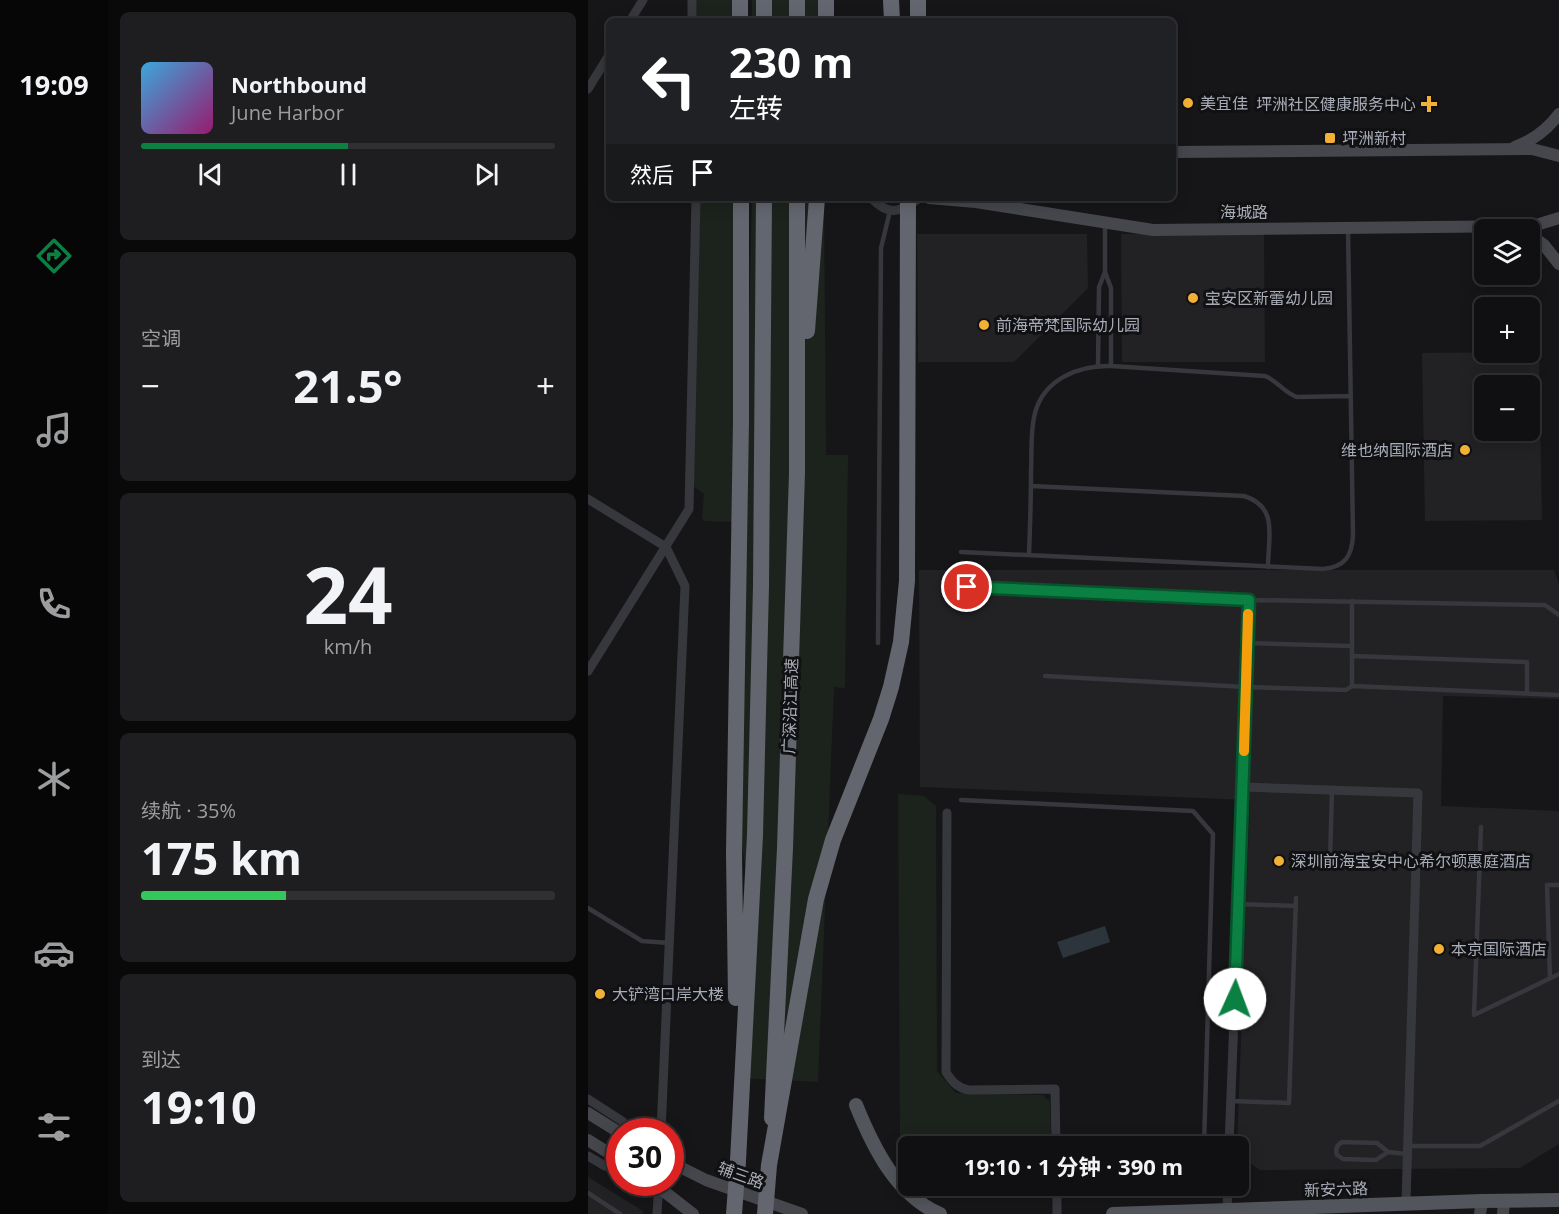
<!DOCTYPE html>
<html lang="zh">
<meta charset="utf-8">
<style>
:root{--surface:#101012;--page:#1e1e20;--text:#f1f3f6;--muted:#9c9d9f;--line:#303032;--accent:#0b8043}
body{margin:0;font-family:"Open Sans","Noto Sans SC",sans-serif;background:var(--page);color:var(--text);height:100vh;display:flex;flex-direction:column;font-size:22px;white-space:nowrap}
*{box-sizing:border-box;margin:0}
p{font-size:20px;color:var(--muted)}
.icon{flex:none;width:33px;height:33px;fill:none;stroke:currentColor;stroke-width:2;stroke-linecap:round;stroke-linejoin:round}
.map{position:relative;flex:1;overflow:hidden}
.sheet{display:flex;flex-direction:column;gap:12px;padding:12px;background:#09090a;width:480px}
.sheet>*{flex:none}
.hud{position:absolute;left:18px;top:18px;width:570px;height:183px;border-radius:9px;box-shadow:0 3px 15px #0003,0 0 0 2px var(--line);background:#202124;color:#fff;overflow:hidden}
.tools{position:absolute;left:886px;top:219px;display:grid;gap:12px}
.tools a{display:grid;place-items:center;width:66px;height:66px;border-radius:9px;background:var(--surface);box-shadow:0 3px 15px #0003,0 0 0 2px var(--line);font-size:30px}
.speed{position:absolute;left:18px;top:1118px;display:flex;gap:12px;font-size:30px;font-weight:700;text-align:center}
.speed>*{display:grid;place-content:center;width:78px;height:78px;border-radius:50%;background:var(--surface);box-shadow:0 3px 15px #0003,0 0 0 2px var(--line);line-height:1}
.speed .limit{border:9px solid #d22;background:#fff;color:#111}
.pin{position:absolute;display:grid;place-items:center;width:51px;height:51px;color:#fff;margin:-26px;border:3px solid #fff;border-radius:50%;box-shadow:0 2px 6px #0007}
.me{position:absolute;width:66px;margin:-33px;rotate:2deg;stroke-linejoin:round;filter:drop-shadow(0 0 4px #0008)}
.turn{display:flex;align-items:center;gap:21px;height:126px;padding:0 24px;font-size:27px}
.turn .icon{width:78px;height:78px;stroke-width:2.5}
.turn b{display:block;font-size:42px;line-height:51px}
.then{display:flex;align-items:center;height:57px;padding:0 24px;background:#0003;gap:12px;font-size:22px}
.big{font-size:45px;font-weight:700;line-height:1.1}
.sheet .tile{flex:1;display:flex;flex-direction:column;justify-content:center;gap:9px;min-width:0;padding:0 21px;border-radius:9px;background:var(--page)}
.sheet .dial{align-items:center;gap:0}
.dial b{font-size:78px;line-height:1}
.song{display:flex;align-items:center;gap:18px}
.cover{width:72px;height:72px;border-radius:9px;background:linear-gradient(135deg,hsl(200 70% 55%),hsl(320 70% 35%))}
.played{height:6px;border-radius:3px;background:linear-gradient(90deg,var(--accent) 50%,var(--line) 50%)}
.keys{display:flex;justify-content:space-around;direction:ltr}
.heat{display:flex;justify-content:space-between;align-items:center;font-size:33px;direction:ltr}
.charge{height:9px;border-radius:4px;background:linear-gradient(90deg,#34c759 35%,var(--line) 0)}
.trip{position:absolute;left:310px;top:1136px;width:351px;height:60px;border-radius:9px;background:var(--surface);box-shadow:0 3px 15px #0003,0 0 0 2px var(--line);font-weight:700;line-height:60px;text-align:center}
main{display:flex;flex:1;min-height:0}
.menu{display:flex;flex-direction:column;width:108px;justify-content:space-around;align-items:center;background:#060607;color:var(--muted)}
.menu .icon{width:42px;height:42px}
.menu .active{color:var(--accent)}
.menu b{font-size:27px;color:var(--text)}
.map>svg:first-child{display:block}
.built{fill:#222225;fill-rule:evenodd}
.green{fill:#1c231d}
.water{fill:#2c353c}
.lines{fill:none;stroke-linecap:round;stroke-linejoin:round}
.service{stroke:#37383d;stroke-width:4.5}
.minor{stroke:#37383d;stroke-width:9}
.secondary{stroke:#45474d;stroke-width:12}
.primary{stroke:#53555c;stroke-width:14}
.motorway{stroke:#63666e;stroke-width:16}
.motorway-bridge{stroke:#63666e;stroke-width:16}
.route-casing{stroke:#07532c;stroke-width:15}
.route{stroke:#0b8043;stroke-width:10}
.slow{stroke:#f59e0b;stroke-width:10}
.poi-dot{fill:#f2b134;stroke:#111113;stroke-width:2}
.labels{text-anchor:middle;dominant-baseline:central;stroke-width:6;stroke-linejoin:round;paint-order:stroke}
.poi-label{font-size:16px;fill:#a8adb8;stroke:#111113;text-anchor:start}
.street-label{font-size:16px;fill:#a8adb8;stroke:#111113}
</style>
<main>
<nav class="menu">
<b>19:09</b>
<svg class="icon active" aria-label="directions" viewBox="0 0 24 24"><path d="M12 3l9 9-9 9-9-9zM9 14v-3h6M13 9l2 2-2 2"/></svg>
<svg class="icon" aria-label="music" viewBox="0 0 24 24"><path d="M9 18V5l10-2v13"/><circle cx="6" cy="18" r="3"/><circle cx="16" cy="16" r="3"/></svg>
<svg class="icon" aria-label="phone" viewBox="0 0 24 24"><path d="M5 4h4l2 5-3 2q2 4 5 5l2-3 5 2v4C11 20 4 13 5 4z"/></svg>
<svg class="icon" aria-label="climate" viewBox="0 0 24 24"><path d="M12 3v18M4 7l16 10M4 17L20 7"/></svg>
<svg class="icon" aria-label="car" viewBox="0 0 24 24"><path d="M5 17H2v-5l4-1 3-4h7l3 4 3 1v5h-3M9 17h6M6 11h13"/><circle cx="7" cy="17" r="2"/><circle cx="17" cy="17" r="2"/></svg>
<svg class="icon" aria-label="filters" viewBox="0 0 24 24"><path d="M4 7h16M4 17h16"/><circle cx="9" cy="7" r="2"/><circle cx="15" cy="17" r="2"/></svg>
</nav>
<section class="sheet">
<div class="tile">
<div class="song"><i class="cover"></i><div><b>Northbound</b><p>June Harbor</p></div></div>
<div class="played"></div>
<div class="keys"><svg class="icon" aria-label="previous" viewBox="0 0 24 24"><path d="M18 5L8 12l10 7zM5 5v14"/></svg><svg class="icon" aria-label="pause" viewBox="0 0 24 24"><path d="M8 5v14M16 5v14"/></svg><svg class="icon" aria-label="next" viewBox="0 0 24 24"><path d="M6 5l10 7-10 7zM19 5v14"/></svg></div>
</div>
<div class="tile"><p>空调</p>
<div class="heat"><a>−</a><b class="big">21.5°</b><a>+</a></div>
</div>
<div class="tile dial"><b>24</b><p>km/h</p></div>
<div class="tile"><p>续航 · 35%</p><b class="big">175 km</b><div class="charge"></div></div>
<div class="tile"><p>到达</p><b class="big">19:10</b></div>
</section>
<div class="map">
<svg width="971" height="1214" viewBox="0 0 971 1214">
<rect width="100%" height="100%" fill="#161618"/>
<!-- built -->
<path class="built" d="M329 234H499L500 288 426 362H330Z
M533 234H676L677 362H534Z
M942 352H951L954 520 837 521 834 353ZM897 386H942V430H897Z
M331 570H966L971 584V699L855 696 853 806 971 811V1144L932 1168 672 1170 651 1156V1146H649L662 800 332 787Z
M0 1177 55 1211V1214H0Z"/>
<!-- green -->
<path class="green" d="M108 0H145V21H109Z
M164 0H236V21H164Z
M112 198H146L145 522 116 521 114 517 116 494 105 486Z
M164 198H236L238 455H260L257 688 246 687 230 1082 153 1078 161 879 149 830Z
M310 794 336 796 348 806 349 1071 368 1093 454 1095 462 1101 463 1146H321V1149L312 1141Z"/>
<!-- water -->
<path class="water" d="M517 926 522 942 475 958 469 942Z"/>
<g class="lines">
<!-- service -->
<path class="service" d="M517 272 523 288V366
M510 366 511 287 517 272V225
M443 486 656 496C691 507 680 537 680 567
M373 552 735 569C757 567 764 556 765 535L760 229
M441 555C442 528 443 500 443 472 444 453 442 432 447 413 456 379 491 365 523 366L677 376C690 381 696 393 709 397L762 396
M379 587 661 600 957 605 971 615
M290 643 293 248 302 211
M659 643 764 646
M764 656 939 662V693
M457 676 658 687 758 690 764 686 971 695
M764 686V601
M655 787 661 600
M373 800 605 811 625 834 616 1146
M893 827 886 1015 971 974
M742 860 744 790
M650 904 708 906
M0 908 54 941 81 943
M962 978 959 885H971
M643 1101 701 1103 708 898
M755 1142 789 1143 800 1152 788 1160 755 1159 749 1155C747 1149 749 1144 755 1142Z
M820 1146H892L971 1101
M800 1152 818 1154
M0 1193 32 1214"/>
<!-- minor -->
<path class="minor" d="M104 0V21
M42 21 55 0
M0 89 21 55
M283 198C303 218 311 211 332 198
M0 499 78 547 97 586 73 1131
M0 671 101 509 108 198
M359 813 358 1072C364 1082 370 1088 381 1090L467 1089 468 1146
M620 998 647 999
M0 1099 34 1121 44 1131
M641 1146 655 787 830 793 818 1203
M0 1156 17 1166 32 1168
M469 1185V1214
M639 1210 640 1185
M69 1214 71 1183"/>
<!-- secondary -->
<path class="secondary" d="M927 147C946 140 959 130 971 114
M585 152 944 149 971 156
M341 198 388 202 565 230 945 226 971 218
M942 235 956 245 971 264
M0 1113 32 1133
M0 1140 32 1160
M82 1162 118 1180 214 1214
M64 1182 105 1214
M892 1214 894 1201
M915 1214 916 1201"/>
<!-- primary -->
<path class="primary" d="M268 1105C285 1147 308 1195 352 1214
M525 1214 894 1201 971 1200"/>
<!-- motorway -->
<path class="motorway" d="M152 0V21
M176 0V21
M238 0V21
M303 0 304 21
M209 21V0
M330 21V0
M219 331 229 198
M148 998 146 853 153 422V198
M184 1118 197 848 209 473V198
M150 1161 167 835 173 586 176 198"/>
<!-- motorway-bridge -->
<path class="motorway-bridge" d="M146 1214 150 1161
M177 1214 181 1165 228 899 245 840 293 719 303 687 313 642 319 581 320 198"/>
</g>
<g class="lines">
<!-- route casing -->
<g class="route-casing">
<path id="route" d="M379 587 661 600 647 999"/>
</g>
<!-- route -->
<use href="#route" class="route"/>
<!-- slow -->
<path class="slow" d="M656 751 660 614"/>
</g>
<!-- markers -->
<g class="poi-dot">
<circle cx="600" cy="103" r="6"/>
<path d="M838 95h6v6h6v6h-6v6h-6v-6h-6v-6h6z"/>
<rect x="736" y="132" width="12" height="12" rx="3"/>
<circle cx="605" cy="298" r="6"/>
<circle cx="396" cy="325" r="6"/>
<circle cx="877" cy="450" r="6"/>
<circle cx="691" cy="861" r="6"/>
<circle cx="851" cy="949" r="6"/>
<circle cx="12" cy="994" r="6"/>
</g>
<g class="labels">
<!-- poi labels -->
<g class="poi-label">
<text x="612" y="103">美宜佳</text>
<text x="828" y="104" text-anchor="end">坪洲社区健康服务中心</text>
<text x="754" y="138">坪洲新村</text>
<text x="617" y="298">宝安区新蕾幼儿园</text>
<text x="408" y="325">前海帝梵国际幼儿园</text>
<text x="865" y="450" text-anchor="end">维也纳国际酒店</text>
<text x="703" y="861">深圳前海宝安中心希尔顿惠庭酒店</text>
<text x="863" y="949">本京国际酒店</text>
<text x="24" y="994">大铲湾口岸大楼</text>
</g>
<!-- street labels -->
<g class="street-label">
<text x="656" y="212">海城路</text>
<text transform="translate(202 706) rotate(-88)">广深沿江高速</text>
<text transform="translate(153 1175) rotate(20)">辅三路</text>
<text transform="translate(748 1189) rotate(-2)">新安六路</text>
</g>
</g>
</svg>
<div class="tools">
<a><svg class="icon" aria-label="layers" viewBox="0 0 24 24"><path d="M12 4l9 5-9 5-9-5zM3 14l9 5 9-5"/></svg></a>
<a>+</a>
<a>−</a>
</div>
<div class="speed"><div class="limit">30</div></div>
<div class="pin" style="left:379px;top:587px;background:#d93025"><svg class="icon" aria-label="arrive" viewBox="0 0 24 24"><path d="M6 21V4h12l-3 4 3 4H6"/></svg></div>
<svg class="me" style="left:647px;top:999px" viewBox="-20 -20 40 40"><circle r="19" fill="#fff"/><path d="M0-13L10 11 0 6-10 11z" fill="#0b8043"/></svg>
<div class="trip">19:10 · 1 分钟 · 390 m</div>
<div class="hud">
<div class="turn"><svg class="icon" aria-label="left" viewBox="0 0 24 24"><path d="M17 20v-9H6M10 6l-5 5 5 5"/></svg><div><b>230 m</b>左转</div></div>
<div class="then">然后<svg class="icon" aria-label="arrive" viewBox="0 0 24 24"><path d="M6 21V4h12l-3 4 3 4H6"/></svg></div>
</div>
</div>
</main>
